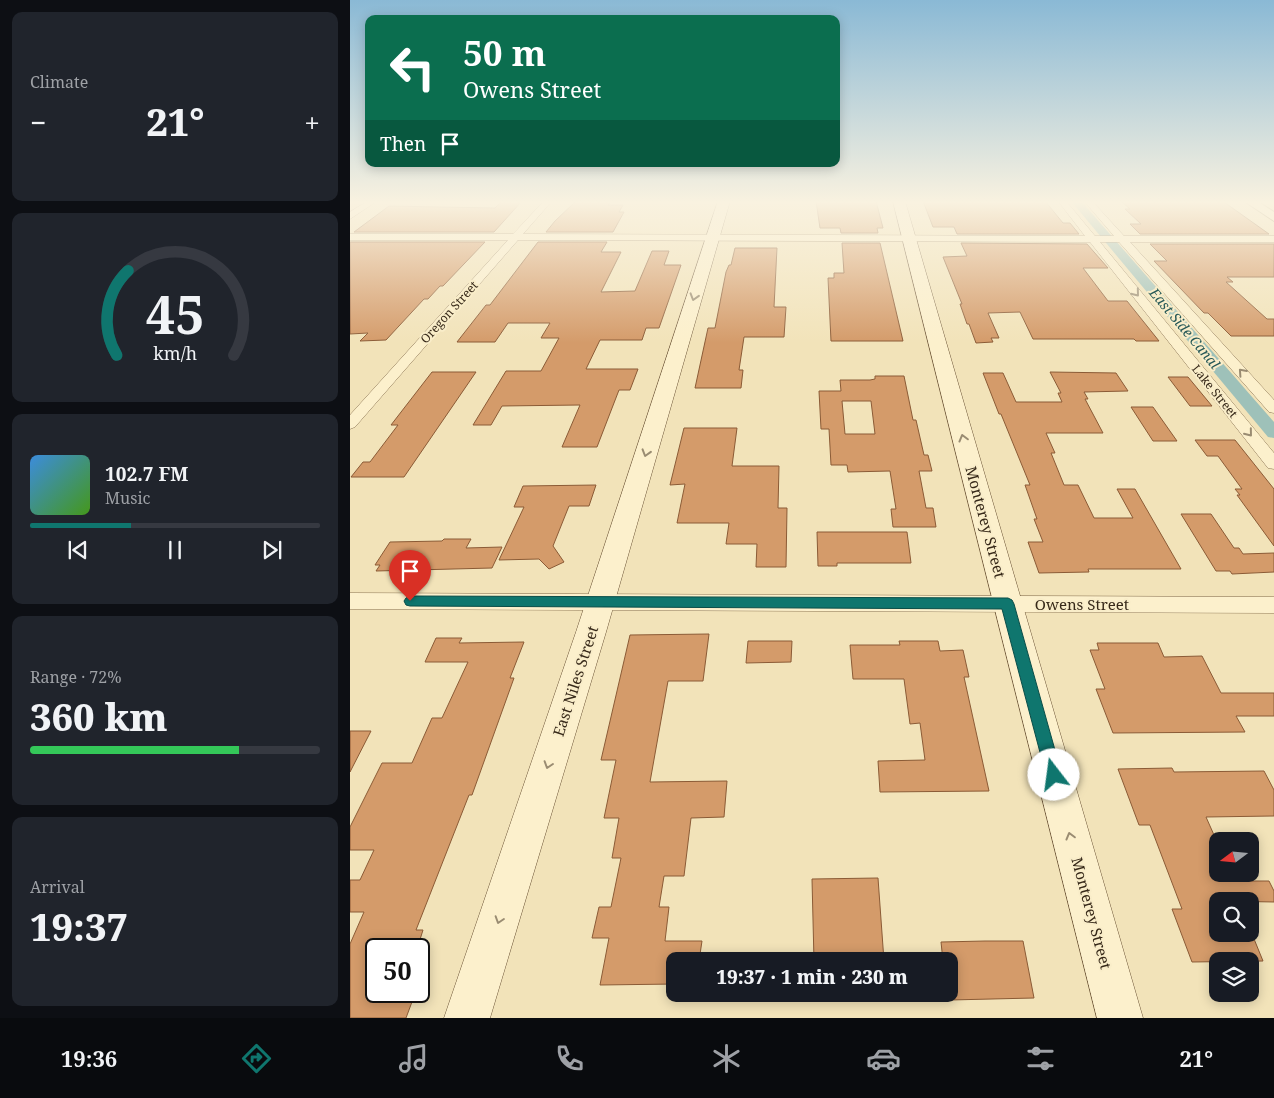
<!DOCTYPE html>
<meta charset="utf-8">
<style>
:root{--surface:#171b24;--page:#20242c;--text:#f1f3f6;--muted:#9ea1a6;--line:#363941;--accent:#0f766e}
body{margin:0;font-family:"Noto Serif",serif;background:var(--page);color:var(--text);height:100vh;display:flex;flex-direction:column;font-size:19px;white-space:nowrap}
*{box-sizing:border-box;margin:0}
p{font-size:16px;color:var(--muted)}
.icon{flex:none;width:28px;height:28px;fill:none;stroke:currentColor;stroke-width:2;stroke-linecap:round;stroke-linejoin:round}
.map{position:relative;flex:1;overflow:hidden}
.details{display:flex;flex-direction:column;gap:12px;padding:12px;background:#0d0f14;width:350px}
.details>*{flex:none}
.hud{position:absolute;left:15px;top:15px;width:475px;height:152px;border-radius:10px;box-shadow:0 2px 12px #0003;background:#0b6e4f;color:#fff;overflow:hidden}
.needle{width:32px;rotate:254deg}
.buttons{position:absolute;left:859px;top:832px;display:grid;gap:10px}
.buttons a{display:grid;place-items:center;width:50px;height:50px;border-radius:10px;background:var(--surface);box-shadow:0 2px 12px #0003;font-size:25px}
.speed{position:absolute;left:15px;top:938px;display:flex;gap:10px;font-size:25px;font-weight:700;text-align:center}
.speed>*{display:grid;place-content:center;width:65px;height:65px;border-radius:50%;background:var(--surface);box-shadow:0 2px 12px #0003;line-height:1}
.speed .limit{border:2px solid #111;border-radius:8px;background:#fff;color:#111}
.pin{position:absolute;display:grid;place-items:center;width:42px;height:42px;color:#fff;margin:-51px -21px;border-radius:50% 50% 50% 0;rotate:-45deg;box-shadow:0 0 5px #0007}
.pin .icon{rotate:45deg}
.me{position:absolute;width:55px;margin:-28px;rotate:345deg;stroke-linejoin:round;filter:drop-shadow(0 0 4px #0008)}
.turn{display:flex;align-items:center;gap:18px;height:105px;padding:0 15px;font-size:22px}
.turn .icon{width:65px;height:65px;stroke-width:2.5}
.turn b{display:block;font-size:35px;line-height:42px}
.then{display:flex;align-items:center;height:48px;padding:0 15px;background:#0003;gap:10px;font-size:19px}
.big{font-size:38px;font-weight:800;line-height:1.1}
.details .widget{flex:1;display:flex;flex-direction:column;justify-content:center;gap:8px;min-width:0;padding:0 18px;border-radius:10px;background:var(--page)}
.details .dial{align-items:center;gap:0}
.dial svg{height:130px;overflow:visible;fill:none;stroke:var(--line);stroke-width:7;stroke-linecap:round;text-anchor:middle}
.dial text{fill:var(--text);stroke:none}
.song{display:flex;align-items:center;gap:15px}
.cover{width:60px;height:60px;border-radius:8px;background:linear-gradient(135deg,hsl(210 70% 55%),hsl(100 70% 35%))}
.played{height:5px;border-radius:2px;background:linear-gradient(90deg,var(--accent) 35%,var(--line) 35%)}
.keys{display:flex;justify-content:space-around;direction:ltr}
.heat{display:flex;justify-content:space-between;align-items:center;font-size:28px;direction:ltr}
.charge{height:8px;border-radius:4px;background:linear-gradient(90deg,#34c759 72%,var(--line) 0)}
.trip{position:absolute;left:316px;top:952px;width:292px;height:50px;border-radius:10px;background:var(--surface);box-shadow:0 2px 12px #0003;font-weight:800;line-height:50px;text-align:center}
.tab-bar{display:flex;height:80px;justify-content:space-around;align-items:center;background:#090b0e;color:var(--muted)}
.tab-bar .icon{width:35px;height:35px}
.tab-bar .active{color:var(--accent)}
.tab-bar b{font-size:22px;color:var(--text)}
main{display:flex;flex:1;min-height:0}
.map>svg:first-child{display:block}
.lines{fill:none;stroke-linecap:round;stroke-linejoin:round}
.canal{fill:#9ec1b9;fill-rule:evenodd}
.building{fill:#d49b6a;stroke:#8b5b36;fill-rule:evenodd}
.minor-casing{stroke:#897252;stroke-width:1}
.tertiary-casing{stroke:#897252;stroke-width:2}
.secondary-casing{stroke:#6b5336;stroke-width:1}
.minor{fill:#fcf0cc;fill-rule:evenodd}
.tertiary{fill:#fcf0cc;fill-rule:evenodd}
.secondary{fill:#fcf0cc;fill-rule:evenodd}
.oneway{stroke:#9a8c72}
.route{fill:#0f766e;stroke:#0a4d48}
.labels{text-anchor:middle;dominant-baseline:central;stroke-width:4;stroke-linejoin:round;paint-order:stroke}
.far-street-label{font-size:12px;fill:#372919;stroke:#f9edc9}
.far-water-label{font-size:14px;font-style:italic;fill:#265857;stroke:#f9edc9}
.street-label{font-size:15px;fill:#372919;stroke:#f9edc9}
</style>
<main>
<section class="details">
<div class="widget"><p>Climate</p>
<div class="heat"><a>−</a><b class="big">21°</b><a>+</a></div>
</div>
<div class="widget dial"><svg viewBox="0 0 100 80">
<path d="M14 69A42 42 0 1 1 86 69"/>
<path d="M14 69A42 42 0 0 1 21 17" stroke="#0f766e"/>
<text x="50" y="56" font-size="32" font-weight="700">45</text>
<text x="50" y="72" font-size="11">km/h</text>
</svg></div>
<div class="widget">
<div class="song"><i class="cover"></i><div><b>102.7 FM</b><p>Music</p></div></div>
<div class="played"></div>
<div class="keys"><svg class="icon" aria-label="previous" viewBox="0 0 24 24"><path d="M18 5L8 12l10 7zM5 5v14"/></svg><svg class="icon" aria-label="pause" viewBox="0 0 24 24"><path d="M8 5v14M16 5v14"/></svg><svg class="icon" aria-label="next" viewBox="0 0 24 24"><path d="M6 5l10 7-10 7zM19 5v14"/></svg></div>
</div>
<div class="widget"><p>Range · 72%</p><b class="big">360 km</b><div class="charge"></div></div>
<div class="widget"><p>Arrival</p><b class="big">19:37</b></div>
</section>
<div class="map">
<svg width="924" height="1018" viewBox="0 0 924 1018">
<rect width="100%" height="100%" fill="#f2e3b9"/>
<g class="lines">
<!-- canal -->
<path class="canal" d="M721 201H731L924 422V438L918 437Z"/>
</g>
<!-- building -->
<path class="building" d="M152 201H172L144 232H4L39 206 145 208Z
M226 201H261L258 205H273L269 212H274L263 232H196L205 221Z
M466 201H526L533 228H527L528 233H491L490 228H470Z
M573 201H594L595 202 695 201 713 223H720L729 234H607L604 227H583Z
M771 201 874 202 919 234H790L780 224H791L775 209H780Z
M0 242H135L93 286H90L78 299H74L36 340 10 341 18 333 0 334Z
M188 242H257L251 252H271L251 292 285 291 302 251H319L314 265H331L309 328H296L292 340H250L236 369H288L280 390H269L247 447H212L230 405 152 406 141 425H123L156 371H191L209 338H191L200 323H158L145 342H107L136 305H140Z
M492 243H530L553 341H481L478 278H484V273H494Z
M611 243 737 244 758 268H733L758 301H777L809 341H786L784 339H683L670 312 638 313 649 338H641L643 342 626 343 619 324H617L610 304H612L593 257 617 256Z
M800 244H924V277H877L883 282H876L917 319H924V336H881L858 313H854L804 261H817Z
M385 248H427L424 307H436L434 337H394L389 370H393L391 388H345L358 328H365L376 272 379 265H381Z
M82 372H126L54 477H1L13 462H20L48 425H41Z
M700 372 766 373 778 391 734 392 738 399H735L753 433H696L705 453H701L714 485H728L744 518H783L767 489H785L831 569H738L739 572 689 573 678 542H693L684 519H687L675 485H680L651 414H649L633 373H653L666 402H712L708 393H711Z
M525 376H554L563 420H566L574 455H578L582 471H569L576 508H583L586 527H543L541 509H546L540 471 498 472 497 465H481L479 429H471L469 391H491L490 380H520L525 379ZM492 401H521L525 434H495Z
M818 377H838L862 406H840Z
M781 407H803L827 441H803Z
M334 428H387L382 466H429L428 508H437L436 567H406L407 544H376L379 523H327L335 484 320 485Z
M845 440H885L924 489V546L887 495H890L885 489H892L868 456H857Z
M246 485 239 506H219L203 546 214 562 199 569 189 559 149 560 174 507H164L173 486Z
M831 514H861L884 548H889L893 554 924 553V572L882 574 880 571H866Z
M467 532H557L561 563H487V566H468Z
M94 539H121L116 548 152 547 142 568 26 571 30 565H25L40 542 92 541Z
M359 634 353 681H318L300 782 377 781 374 817 341 818 334 876H314L309 907H319L315 941H352L349 961H325V984L250 985 259 938H242L249 907H261L271 858H262L269 818H254L266 760H251L280 635Z
M86 638H112L109 643 174 642 160 678H164L122 795H119L66 930H73L67 949H26V991H66L56 1018H0V944L14 912H0V880H10L24 850H0V827L32 763H62L82 718H92L118 662H75Z
M398 641H442L441 662 396 663Z
M549 641H588L590 651 613 650 619 677H614L639 791 530 792 528 761 575 760 570 723 560 724 554 679H503L500 645H550Z
M747 643H808L814 657 852 656 871 693H924V716H886L895 732 763 733 746 689H755L740 650H749Z
M0 731H21L0 772Z
M822 768 824 772 914 771 924 790V816L856 817 868 844V874H881L884 881H919L924 891V902L868 901V934H902L913 961 842 962 822 909H832L800 825H789L768 769Z
M528 878 534 961H464L462 879Z
M635 941H673L684 998 600 1000V961H593L591 942Z"/>
<g class="lines">
<!-- minor casing -->
<g class="minor-casing">
<path id="minor" d="M18 201H27L0 219V212Z
M194 201H202L173 234 735 236 708 201H716L745 236H764L734 201H742L774 236H924V242H780L924 400V413L919 412 769 242H750L924 453V469L918 468 740 242 168 240 5 427 0 429V415L158 240H0V234H163Z
M0 593 924 597V613L0 609Z"/>
</g>
<!-- tertiary casing -->
<g class="tertiary-casing">
<path id="tertiary" d="M894 201H907L924 212V221Z"/>
</g>
<!-- secondary casing -->
<g class="secondary-casing">
<path id="secondary" d="M368 201H380L256 632 140 1018H94L226 632Z
M543 201H555L793 1018H747Z"/>
</g>
<!-- minor -->
<use href="#minor" class="minor"/>
<!-- tertiary -->
<use href="#tertiary" class="tertiary"/>
<!-- secondary -->
<use href="#secondary" class="secondary"/>
</g>
<!-- one-way arrows -->
<defs><path id="oneway-chevron" d="M-2-3.5L2.5 0L-2 3.5" fill="none" stroke-width="1.6" stroke-linecap="round" stroke-linejoin="round" transform="scale(1.25)"/></defs>
<g class="oneway">
<use href="#oneway-chevron" transform="translate(786 293) rotate(51)"/>
<use href="#oneway-chevron" transform="translate(344 297) rotate(107)"/>
<use href="#oneway-chevron" transform="translate(892 372) rotate(-132)"/>
<use href="#oneway-chevron" transform="translate(899 433) rotate(51)"/>
<use href="#oneway-chevron" transform="translate(613 438) rotate(-105)"/>
<use href="#oneway-chevron" transform="translate(296 453) rotate(107)"/>
<use href="#oneway-chevron" transform="translate(198 765) rotate(108)"/>
<use href="#oneway-chevron" transform="translate(720 836) rotate(-105)"/>
<use href="#oneway-chevron" transform="translate(149 920) rotate(108)"/>
</g>
<!-- sky -->
<linearGradient id="sky" x2="0" y2="1"><stop stop-color="#8ab9d5"/><stop offset="0.59" stop-color="#f9f2e0"/><stop offset="1" stop-color="#f9f2e0" stop-opacity="0"/></linearGradient>
<rect width="924" height="343" fill="url(#sky)"/>
<!-- route -->
<path class="route" d="M60 596 658 598 662 600 664 604 712 775 710 781 704 783 698 781 696 775 652 609 60 606 56 605 54 601 56 598Z"/>
<g class="labels">
<!-- far-street labels -->
<g class="far-street-label">
<text transform="translate(99 312) rotate(-48)">Oregon Street</text>
<text transform="translate(865 391) rotate(51)">Lake Street</text>
</g>
<!-- far-water labels -->
<g class="far-water-label">
<text transform="translate(835 328) rotate(50)">East Side Canal</text>
</g>
<!-- street labels -->
<g class="street-label">
<text transform="translate(636 522) rotate(75)">Monterey Street</text>
<text x="732" y="604">Owens Street</text>
<text transform="translate(225 681) rotate(-72)">East Niles Street</text>
<text transform="translate(742 913) rotate(75)">Monterey Street</text>
</g>
</g>
</svg>
<div class="buttons">
<a><svg class="needle" viewBox="-14 -14 28 28"><path d="M0-13l5 13h-10z" fill="#e53935"/><path d="M0 13l5-13h-10z" fill="#9ea1a6"/></svg></a>
<a><svg class="icon" aria-label="search" viewBox="0 0 24 24"><circle cx="10" cy="10" r="6"/><path d="M15 15l6 6"/></svg></a>
<a><svg class="icon" aria-label="layers" viewBox="0 0 24 24"><path d="M12 4l9 5-9 5-9-5zM3 14l9 5 9-5"/></svg></a>
</div>
<div class="speed"><div class="limit">50</div></div>
<div class="pin" style="left:60px;top:601px;background:#d93025"><svg class="icon" aria-label="arrive" viewBox="0 0 24 24"><path d="M6 21V4h12l-3 4 3 4H6"/></svg></div>
<svg class="me" style="left:704px;top:775px" viewBox="-20 -20 40 40"><circle r="19" fill="#fff"/><path d="M0-13L10 11 0 6-10 11z" fill="#0f766e"/></svg>
<div class="trip">19:37 · 1 min · 230 m</div>
<div class="hud">
<div class="turn"><svg class="icon" aria-label="left" viewBox="0 0 24 24"><path d="M17 20v-9H6M10 6l-5 5 5 5"/></svg><div><b>50 m</b>Owens Street</div></div>
<div class="then">Then<svg class="icon" aria-label="arrive" viewBox="0 0 24 24"><path d="M6 21V4h12l-3 4 3 4H6"/></svg></div>
</div>
</div>
</main>
<nav class="tab-bar">
<b>19:36</b>
<svg class="icon active" aria-label="directions" viewBox="0 0 24 24"><path d="M12 3l9 9-9 9-9-9zM9 14v-3h6M13 9l2 2-2 2"/></svg>
<svg class="icon" aria-label="music" viewBox="0 0 24 24"><path d="M9 18V5l10-2v13"/><circle cx="6" cy="18" r="3"/><circle cx="16" cy="16" r="3"/></svg>
<svg class="icon" aria-label="phone" viewBox="0 0 24 24"><path d="M5 4h4l2 5-3 2q2 4 5 5l2-3 5 2v4C11 20 4 13 5 4z"/></svg>
<svg class="icon" aria-label="climate" viewBox="0 0 24 24"><path d="M12 3v18M4 7l16 10M4 17L20 7"/></svg>
<svg class="icon" aria-label="car" viewBox="0 0 24 24"><path d="M5 17H2v-5l4-1 3-4h7l3 4 3 1v5h-3M9 17h6M6 11h13"/><circle cx="7" cy="17" r="2"/><circle cx="17" cy="17" r="2"/></svg>
<svg class="icon" aria-label="filters" viewBox="0 0 24 24"><path d="M4 7h16M4 17h16"/><circle cx="9" cy="7" r="2"/><circle cx="15" cy="17" r="2"/></svg>
<b>21°</b>
</nav>
